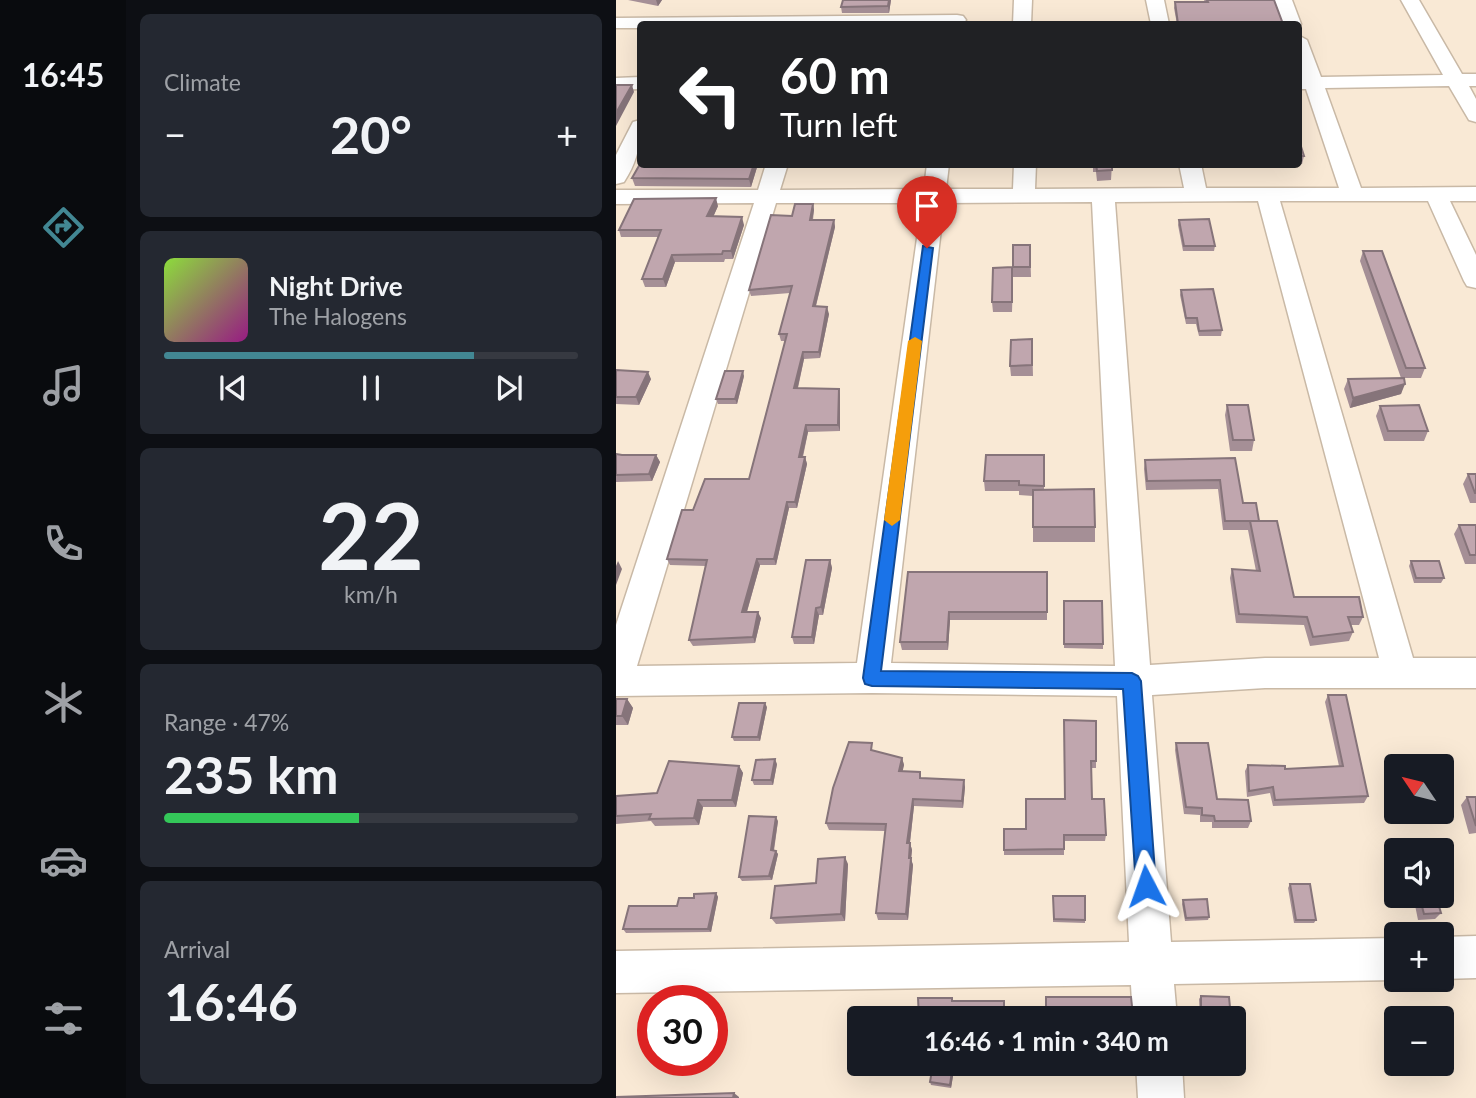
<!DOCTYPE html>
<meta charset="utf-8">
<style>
:root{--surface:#171b24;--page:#242831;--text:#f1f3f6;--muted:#9ea1a6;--line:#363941;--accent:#428793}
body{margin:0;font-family:Lato,sans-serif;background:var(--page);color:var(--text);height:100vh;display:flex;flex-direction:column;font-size:26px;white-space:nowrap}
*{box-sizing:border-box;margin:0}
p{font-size:23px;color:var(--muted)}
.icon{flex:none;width:38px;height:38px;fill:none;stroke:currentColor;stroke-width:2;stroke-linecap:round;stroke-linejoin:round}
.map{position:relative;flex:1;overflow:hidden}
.panel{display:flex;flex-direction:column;gap:14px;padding:14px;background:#0d0f14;width:490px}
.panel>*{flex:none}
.guide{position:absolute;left:21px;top:21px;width:665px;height:147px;border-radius:7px;box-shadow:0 7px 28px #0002;background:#202124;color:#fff;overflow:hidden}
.needle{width:46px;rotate:305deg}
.tools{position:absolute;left:768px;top:754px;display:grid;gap:14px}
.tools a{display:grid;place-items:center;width:70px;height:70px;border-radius:7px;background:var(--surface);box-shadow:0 7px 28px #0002;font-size:35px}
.speed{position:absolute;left:21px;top:985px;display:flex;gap:14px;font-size:35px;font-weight:700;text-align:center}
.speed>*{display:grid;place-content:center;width:91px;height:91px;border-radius:50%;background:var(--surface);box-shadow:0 7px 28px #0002;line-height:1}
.speed .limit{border:10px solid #d22;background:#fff;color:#111}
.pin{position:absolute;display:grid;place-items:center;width:60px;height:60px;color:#fff;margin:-72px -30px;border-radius:50% 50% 50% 0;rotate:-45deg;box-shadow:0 0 7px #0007}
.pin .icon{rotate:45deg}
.me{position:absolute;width:77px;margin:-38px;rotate:356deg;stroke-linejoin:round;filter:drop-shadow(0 0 5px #0008)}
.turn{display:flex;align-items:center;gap:24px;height:147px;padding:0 28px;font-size:32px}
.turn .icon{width:91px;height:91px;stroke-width:2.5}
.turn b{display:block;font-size:49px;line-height:60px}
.big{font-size:52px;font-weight:700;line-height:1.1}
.panel .tile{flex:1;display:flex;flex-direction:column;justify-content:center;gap:10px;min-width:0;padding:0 24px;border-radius:10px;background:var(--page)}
.panel .dial{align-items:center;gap:0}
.dial b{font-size:91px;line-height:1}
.song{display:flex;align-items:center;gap:21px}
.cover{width:84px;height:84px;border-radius:10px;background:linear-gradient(135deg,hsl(90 70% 55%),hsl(310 70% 35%))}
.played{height:7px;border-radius:4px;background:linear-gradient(90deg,var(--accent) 75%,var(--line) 75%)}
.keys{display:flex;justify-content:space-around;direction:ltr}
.heat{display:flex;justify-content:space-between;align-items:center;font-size:38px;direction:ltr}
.charge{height:10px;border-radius:5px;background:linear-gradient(90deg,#34c759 47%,var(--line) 0)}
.trip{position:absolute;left:231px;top:1006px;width:399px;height:70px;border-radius:7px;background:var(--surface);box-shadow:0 7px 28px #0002;font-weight:700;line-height:70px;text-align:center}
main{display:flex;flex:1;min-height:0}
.dock{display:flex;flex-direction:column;width:126px;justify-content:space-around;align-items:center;background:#090b0e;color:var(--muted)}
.dock .icon{width:49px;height:49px}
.dock .current{color:var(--accent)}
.dock b{font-size:32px;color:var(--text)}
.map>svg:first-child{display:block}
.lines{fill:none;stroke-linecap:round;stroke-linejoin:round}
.minor-casing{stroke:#c9b9a6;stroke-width:3}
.minor{fill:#fff;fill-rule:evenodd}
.wall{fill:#a58f96}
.shaded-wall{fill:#86747a}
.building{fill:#c0a6ae;stroke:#86747a;stroke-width:2}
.route{fill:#1a73e8;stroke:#114b97;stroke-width:2}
.slow{fill:#f59e0b}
</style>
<main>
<nav class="dock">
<b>16:45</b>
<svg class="icon current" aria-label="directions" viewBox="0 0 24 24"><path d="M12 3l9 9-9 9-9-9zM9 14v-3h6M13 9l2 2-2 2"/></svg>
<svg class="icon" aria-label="music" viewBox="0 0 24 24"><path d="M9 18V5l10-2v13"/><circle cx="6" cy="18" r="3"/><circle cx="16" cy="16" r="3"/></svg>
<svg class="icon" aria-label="phone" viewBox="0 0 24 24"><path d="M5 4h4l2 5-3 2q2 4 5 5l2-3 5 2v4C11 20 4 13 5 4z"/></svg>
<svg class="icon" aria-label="climate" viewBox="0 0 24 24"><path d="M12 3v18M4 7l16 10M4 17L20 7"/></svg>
<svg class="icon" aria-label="car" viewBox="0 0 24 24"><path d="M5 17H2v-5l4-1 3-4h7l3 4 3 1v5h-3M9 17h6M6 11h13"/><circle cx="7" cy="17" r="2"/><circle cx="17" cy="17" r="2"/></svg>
<svg class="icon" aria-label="filters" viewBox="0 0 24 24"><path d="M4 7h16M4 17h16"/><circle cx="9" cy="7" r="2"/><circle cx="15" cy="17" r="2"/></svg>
</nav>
<section class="panel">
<div class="tile"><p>Climate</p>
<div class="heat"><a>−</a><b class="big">20°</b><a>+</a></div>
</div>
<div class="tile">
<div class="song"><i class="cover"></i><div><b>Night Drive</b><p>The Halogens</p></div></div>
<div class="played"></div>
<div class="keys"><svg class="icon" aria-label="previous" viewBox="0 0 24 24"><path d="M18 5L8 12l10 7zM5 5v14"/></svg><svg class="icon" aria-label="pause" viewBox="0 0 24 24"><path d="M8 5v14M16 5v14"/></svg><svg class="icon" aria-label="next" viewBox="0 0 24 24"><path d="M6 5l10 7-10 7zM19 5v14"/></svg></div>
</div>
<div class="tile dial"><b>22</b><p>km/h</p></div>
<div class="tile"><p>Range · 47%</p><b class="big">235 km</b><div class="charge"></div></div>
<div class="tile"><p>Arrival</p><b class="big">16:46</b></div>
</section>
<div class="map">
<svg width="860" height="1098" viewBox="0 0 860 1098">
<rect width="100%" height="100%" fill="#f9e9d5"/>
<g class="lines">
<!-- minor casing -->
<g class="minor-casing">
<path id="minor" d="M398 0H416L415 24H397Z
M530 0H548L553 24H535Z
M658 0H676L685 24 682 27V24H667Z
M785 0H803L846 74H860V86H853L860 99V122L853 120 833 86 709 88 745 188 860 187V201H834L860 255V288L851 286 848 281 812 201H664L797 658H860V688H649L536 695 555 942 780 938V980L558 984 561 1018H517L515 985 0 993V951L513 942 501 696 256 693 0 696V625L138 203 0 204V190H142L150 164H172L164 190 308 189 311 164H333L330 189H397L398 164H420L419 189 568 188 563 164H585L590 188H723L690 89H682V77H686L682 68V35L691 40 705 77 827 75ZM642 201 763 658H649L534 665 499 202ZM476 202 499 666 275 663 328 203ZM160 203H306L241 663 21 666Z
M341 15 347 16 350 20 347 24H24V28H0V18Z
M24 77V89L0 90V78Z
M24 120C26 142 21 162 8 182L0 184V155L17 122Z
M860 936V978L826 979V937Z
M520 1064H566L568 1098H522Z"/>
</g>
<!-- minor -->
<use href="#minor" class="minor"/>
</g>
<!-- wall -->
<path class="wall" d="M12 0H46L42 6Z
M227 0H275L273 13H226L225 7Z
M588 0H658L667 24H561L558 8 559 2H589Z
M682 137 688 156 686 164H682Z
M142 164 135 187 19 186 16 178Z
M477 164H496L495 180 481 181 480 172H477Z
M197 204 198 210 197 220H218L219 227 200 306 213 314 204 358 188 359 182 388 223 389 224 395V431L192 432 187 457H189L191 464 181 508H173L160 565H144L131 612 145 618 139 643 77 646 73 640 90 566 54 565 51 559 77 510 133 479 170 341H165L163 334 174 293 135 296 133 290 176 216Z
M102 206 97 217 128 225 117 259H109L108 262H59L50 287H29L26 279 42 237H5L3 230Z
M563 220 599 246 598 251H567L562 225Z
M397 245H414L415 277H397Z
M747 251 809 368 805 378H788L785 394 734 408 728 389 732 379 785 378 744 261Z
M397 278 396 312H377L376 302Z
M565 290 606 330 605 336H583L580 324H570L564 295Z
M416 339 417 376H395L394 366Z
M0 370 35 379 23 405 0 404Z
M128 376 121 404H102L100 399Z
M611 405 638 440 636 451H614L609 415Z
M764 406 812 431 808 441H768L760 416Z
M0 454 40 455 44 462 36 481 0 482Z
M428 455V490L479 527V542H417V496L403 495V491H369L368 481Z
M619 458 627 503 643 521 678 597 747 617 743 625H735L737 632 733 641 694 646 688 625 620 623 614 578 616 569 640 571 632 530H607L602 489 530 490 528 469 529 460Z
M852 474H860V503H854L847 484Z
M843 525H860V564H849L838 534Z
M214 560 216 568 207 615H203L198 644H178L176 637Z
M795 561 828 578 825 583H798L793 566Z
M292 572H431V620H334L332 650H286L284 642Z
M448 601 487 644V649L448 648Z
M712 695 752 796 748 803 657 806 654 793 631 797 629 771 632 765 669 769 723 766 709 702Z
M0 699H11L17 708 12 725H0Z
M151 707 144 741H118L116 737Z
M448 720 480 761V768H475L476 799 490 835 489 841H448V855H388V850L410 829 449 799Z
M560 743 601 799 635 821 632 828H596V822H584V815L568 814 559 750Z
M258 751 286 758 288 765 286 771 306 778 349 787 347 808 298 806 294 843 296 850 295 859 297 865 292 920H262L260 913 269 831 213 830 210 823Z
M161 764 157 785H138L136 780Z
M123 766 127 773 120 807H87L83 825 39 826 35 821 0 824V796L41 793Z
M851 797H860V833L853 834 845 805Z
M162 821 158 851 162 854 156 880 126 881 123 877Z
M232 864 229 921 160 924 155 918 200 883Z
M780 880V894L778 883Z
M674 884 700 920 698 923H678L672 888Z
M100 893 102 897 95 932 10 933 7 929 78 898Z
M437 896 469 920V923L437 922Z
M781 896H820L825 913 819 919 802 920 799 905H783Z
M567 900 593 917 592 920 569 921 566 904Z
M585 996 615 1018H584L583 999Z
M430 997 517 1016V1018H430Z
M275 1064V1075L258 1076 257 1074Z
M317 1064H339L335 1088 315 1085 314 1082Z"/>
<!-- shaded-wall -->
<path class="shaded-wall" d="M40 0H46L42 6Z
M273 0H275L273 13 272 6Z
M16 85 18 92 0 126V113Z
M138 164H142L135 187 133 179Z
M100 198 102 206 94 224 91 216Z
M197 204 198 210 195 227 194 220Z
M126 217 128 225 117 259 115 251Z
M218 220 219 227 198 313 197 306Z
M56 255 59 262 50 287 47 279Z
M211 307 213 314 204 358 203 352Z
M187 352 188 359 180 395 178 388Z
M127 371 128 376 121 404 119 399Z
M32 372 35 379 23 405 20 397Z
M789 384 785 394 734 408 737 398Z
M223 389 224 395V431L222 425Z
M190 425 192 432 185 463 183 457Z
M40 455 44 462 36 481 33 474Z
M189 457 191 464 181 508 179 502Z
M171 502 173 508 160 565 158 559Z
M141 559 144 565 129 618 126 612Z
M214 560 216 568 207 615 205 607Z
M2 561 6 569 0 585V566Z
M200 608 203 615 198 644 196 637Z
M142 612 145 618 139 643 137 637Z
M333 612 334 620 332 650 331 642Z
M11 699 17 708 12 725 6 716Z
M149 703 151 707 144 741 142 737Z
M286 758 288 765 285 779 283 771Z
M159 759 161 764 157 785 155 780Z
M123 766 127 773 120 807 116 800Z
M348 780 349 787 347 808 346 801Z
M297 799 298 806 293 850 291 843Z
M82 800 87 807 83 825 78 818Z
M160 817 162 821 157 854 155 850Z
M294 843 296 850 295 859 297 865 292 920 290 914Z
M160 851 162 854 156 880 153 876Z
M229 857 232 864 229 921 225 914Z
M100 893 102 897 95 932 92 929Z
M337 1064H339L335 1088 334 1085Z
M118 1093 123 1097V1098H117Z"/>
<!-- building -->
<path class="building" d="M227 0H273L272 6 225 7Z
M591 0H658L667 24H562L559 2H592Z
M0 85H16L0 113Z
M682 137 688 156H682Z
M24 164H138L133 179 16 178Z
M480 164H496V170L481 171Z
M100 198 91 216 126 217 115 251H107L106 254 56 255 47 279H26L45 230H3L18 199Z
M179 204H197L194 220H218L197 306 211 307 203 352H187L178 388 223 389 222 425H190L183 457H189L179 502H171L158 559H141L126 612H142L137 637 73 640 91 560 51 559 66 510H77L89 479H133L171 334H163L176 286 133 290 155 215 176 216Z
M593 219 599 246H568L563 220Z
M397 245H414V267H397Z
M747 251H766L809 368H790Z
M396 267V302H376L377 268Z
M597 289 606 330 583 331 581 318H570L565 290Z
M416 339V365L394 366 395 340Z
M0 370 32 372 20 397H0Z
M109 371H127L119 399H100Z
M788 378 789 384 737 398 732 379Z
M611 405H632L638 440H617Z
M803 405 812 431H772L764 406Z
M0 454 6 455H40L33 474 0 475Z
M370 455H428V486L403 485V481H368Z
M619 458 627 503H640L643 521H661L678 597H743L747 617H732L737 632 697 637 691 617 623 614 616 569 644 571 634 521H642H609L604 480 531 481 529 460Z
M852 474H860V493H859Z
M478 489 479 527H417V490Z
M843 525H860V555H854Z
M190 560H214L205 607 200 608 196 637H176Z
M795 561H823L828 578H800Z
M292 572H431V612H333L331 642H284Z
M448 601H486L487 644H448Z
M712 695H730L752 796 659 800 657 787 633 791 632 765 669 766V769L727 766Z
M0 699H11L6 716H0Z
M123 703H149L142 737H116Z
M448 720 480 721V761H475L476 799H488L490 835H448V849L388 850V829H410V799H449Z
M233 742 256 743 255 750 286 758 283 771 304 772V778L348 780 346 801 297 799 291 843H294L293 858H295L290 914 260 913 270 824 210 823 217 788Z
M560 743H592L601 799 632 800 635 821H599L598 816 586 815V808L570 807Z
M159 759 155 780H136L140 760Z
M53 761 123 766 116 800H82L78 818 33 819 35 814 0 816V796L41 793Z
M851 797H860V826Z
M133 816 160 817 155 850 160 851 153 876 123 877Z
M229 857 225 914 155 918 159 886 200 883 202 859Z
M674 884H694L700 920H680Z
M100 893 92 929H7L13 906H61L63 898H78V894Z
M437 896H469V920L438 919Z
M787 896H820L825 913 808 914 804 899H788Z
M591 899 593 917 570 918 567 900Z
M585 996 613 997 615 1018 585 1017Z
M430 997H515L517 1016H430Z
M302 998H336V1001H388V1018H325L326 1017 303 1018Z
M259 1011H274V1018H259Z
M257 1064H273V1072L257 1074Z
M317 1064H337L334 1085 314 1082Z
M118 1093 117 1098H0V1097Z"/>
<!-- route -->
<path class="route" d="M307 246 317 248 265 671 516 673 522 676 525 681 540 886 537 893 530 896 523 893 520 886 507 689 256 686 249 684 247 678Z"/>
<!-- slow -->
<path class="slow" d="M299 337 306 341 284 520 276 526 268 520 292 341Z"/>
</svg>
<div class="tools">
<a><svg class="needle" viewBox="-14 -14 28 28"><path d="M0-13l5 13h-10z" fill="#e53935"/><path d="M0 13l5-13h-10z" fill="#9ea1a6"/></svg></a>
<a><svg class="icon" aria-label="sound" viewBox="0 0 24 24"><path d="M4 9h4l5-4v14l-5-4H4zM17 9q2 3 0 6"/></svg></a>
<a>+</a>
<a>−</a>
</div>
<div class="speed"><div class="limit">30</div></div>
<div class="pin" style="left:311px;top:248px;background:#d93025"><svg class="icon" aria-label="arrive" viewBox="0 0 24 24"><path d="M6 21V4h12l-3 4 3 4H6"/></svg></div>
<svg class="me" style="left:530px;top:886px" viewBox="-20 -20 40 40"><path d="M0-17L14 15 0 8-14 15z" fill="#1a73e8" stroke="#fff" stroke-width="4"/></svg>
<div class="trip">16:46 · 1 min · 340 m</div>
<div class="guide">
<div class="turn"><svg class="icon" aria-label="left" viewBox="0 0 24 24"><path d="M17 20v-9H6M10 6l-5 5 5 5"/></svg><div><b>60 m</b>Turn left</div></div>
</div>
</div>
</main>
